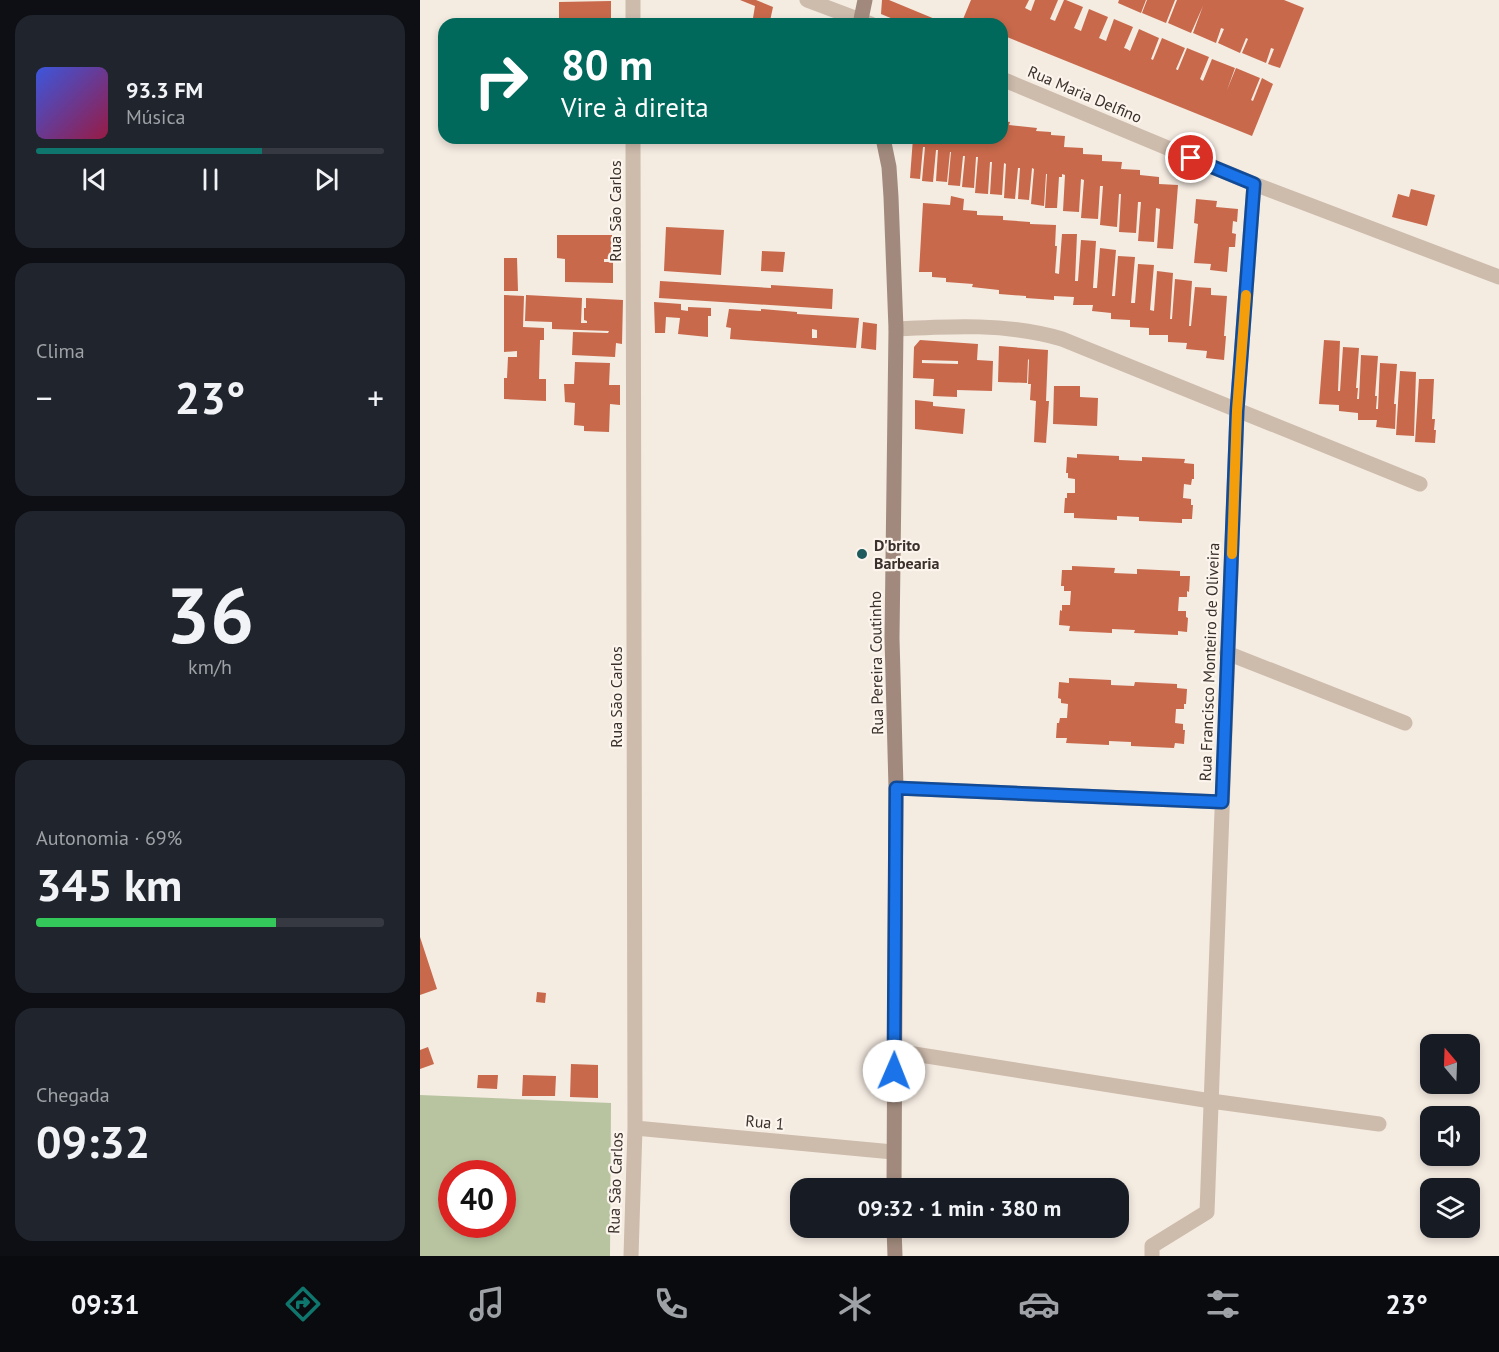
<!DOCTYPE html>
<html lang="pt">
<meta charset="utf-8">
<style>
:root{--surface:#171b24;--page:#20242c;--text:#f1f3f6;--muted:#9ea1a6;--line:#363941;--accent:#0f766e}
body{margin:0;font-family:"PT Sans",sans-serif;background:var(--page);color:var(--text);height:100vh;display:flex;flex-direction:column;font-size:22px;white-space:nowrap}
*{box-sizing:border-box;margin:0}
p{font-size:20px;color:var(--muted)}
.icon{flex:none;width:33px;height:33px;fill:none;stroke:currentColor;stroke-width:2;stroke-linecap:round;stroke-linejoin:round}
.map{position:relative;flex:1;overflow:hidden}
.drawer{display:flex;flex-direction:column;gap:15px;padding:15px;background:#0d0f14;width:420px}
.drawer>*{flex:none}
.hud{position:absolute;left:18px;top:18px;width:570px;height:126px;border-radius:18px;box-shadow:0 3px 9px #0003;background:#00695c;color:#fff;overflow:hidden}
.needle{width:39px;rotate:341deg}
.controls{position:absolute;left:1000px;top:1034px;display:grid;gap:12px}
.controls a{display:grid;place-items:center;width:60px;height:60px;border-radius:12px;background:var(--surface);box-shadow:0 3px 9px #0003;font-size:30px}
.speed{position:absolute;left:18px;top:1160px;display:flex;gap:12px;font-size:30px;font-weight:700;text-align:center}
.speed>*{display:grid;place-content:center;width:78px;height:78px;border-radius:50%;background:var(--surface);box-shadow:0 3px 9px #0003;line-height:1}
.speed .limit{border:9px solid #d22;background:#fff;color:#111}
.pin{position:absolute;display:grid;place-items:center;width:51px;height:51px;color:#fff;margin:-26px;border:3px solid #fff;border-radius:50%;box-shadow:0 2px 6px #0007}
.me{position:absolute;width:66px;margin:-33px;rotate:1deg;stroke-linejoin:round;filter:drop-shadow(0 0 4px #0008)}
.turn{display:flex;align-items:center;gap:21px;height:126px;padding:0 24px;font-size:27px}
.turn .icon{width:78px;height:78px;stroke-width:2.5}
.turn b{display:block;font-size:42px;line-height:51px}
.big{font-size:45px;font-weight:800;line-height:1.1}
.drawer .widget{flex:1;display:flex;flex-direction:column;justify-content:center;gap:9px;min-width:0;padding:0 21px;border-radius:18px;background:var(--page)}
.drawer .dial{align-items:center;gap:0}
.dial b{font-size:78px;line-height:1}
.song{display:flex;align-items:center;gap:18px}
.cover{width:72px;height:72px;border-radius:9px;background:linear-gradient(135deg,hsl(230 70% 55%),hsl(340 70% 35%))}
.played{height:6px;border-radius:3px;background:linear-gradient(90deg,var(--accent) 65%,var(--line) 65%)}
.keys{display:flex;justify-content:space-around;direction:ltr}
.heat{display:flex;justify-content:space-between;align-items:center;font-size:33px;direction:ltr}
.charge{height:9px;border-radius:4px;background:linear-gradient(90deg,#34c759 69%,var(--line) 0)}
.trip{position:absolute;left:370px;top:1178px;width:339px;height:60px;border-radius:18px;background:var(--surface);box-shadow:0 3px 9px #0003;font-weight:800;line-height:60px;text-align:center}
.menu{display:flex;height:96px;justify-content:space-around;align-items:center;background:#090b0e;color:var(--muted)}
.menu .icon{width:42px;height:42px}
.menu .selected{color:var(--accent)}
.menu b{font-size:27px;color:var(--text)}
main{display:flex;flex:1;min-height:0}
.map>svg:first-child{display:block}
.green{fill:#b8c4a0;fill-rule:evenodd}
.building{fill:#c8694b;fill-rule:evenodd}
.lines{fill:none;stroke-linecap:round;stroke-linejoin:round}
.street{stroke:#cdbbac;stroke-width:15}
.secondary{stroke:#a18a7d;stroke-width:15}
.route-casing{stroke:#114b97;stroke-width:15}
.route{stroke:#1a73e8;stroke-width:10}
.slow{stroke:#f59e0b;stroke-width:10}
.poi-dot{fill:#1f5a5e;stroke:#fbf5ee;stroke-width:2}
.labels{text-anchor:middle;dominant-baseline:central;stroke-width:4.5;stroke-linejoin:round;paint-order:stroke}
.street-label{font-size:16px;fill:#3b302b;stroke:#fbf5ee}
.poi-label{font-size:16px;font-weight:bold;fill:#3b302b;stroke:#fbf5ee;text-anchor:start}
</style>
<main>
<section class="drawer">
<div class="widget">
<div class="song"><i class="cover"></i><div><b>93.3 FM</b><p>Música</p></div></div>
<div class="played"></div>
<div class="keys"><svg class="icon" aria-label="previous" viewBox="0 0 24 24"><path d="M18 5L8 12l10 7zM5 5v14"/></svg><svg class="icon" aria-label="pause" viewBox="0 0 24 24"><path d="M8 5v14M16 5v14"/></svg><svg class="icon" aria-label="next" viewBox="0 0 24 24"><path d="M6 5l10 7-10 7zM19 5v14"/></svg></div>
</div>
<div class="widget"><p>Clima</p>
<div class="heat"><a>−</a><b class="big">23°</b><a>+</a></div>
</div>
<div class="widget dial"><b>36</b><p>km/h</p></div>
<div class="widget"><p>Autonomia · 69%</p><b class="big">345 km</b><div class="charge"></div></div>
<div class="widget"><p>Chegada</p><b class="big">09:32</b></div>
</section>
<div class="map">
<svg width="1079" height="1256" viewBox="0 0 1079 1256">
<rect width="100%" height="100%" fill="#f4ebe1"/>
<!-- green -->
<path class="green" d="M0 1095 191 1103 190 1256H0ZM32 1173H82V1224H32Z"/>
<!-- building -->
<path class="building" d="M320 0H336L353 7 350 21 362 23V24H332L335 6Z
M462 0H469L527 24H485L461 14Z
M551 0H609L605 8 611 11 615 0H638L630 19 635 21 644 0H646L663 7 654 28 661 31 669 9 688 17 679 38 686 41 694 19 713 27 704 48 707 49 710 51 719 29 739 38 731 59 733 60 742 38 765 48 756 69 757 70H758L767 48 789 57 780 79 783 81 792 59 815 68 807 90 816 68 840 78 831 100 833 101 842 78 853 84 832 136 582 35V24H541Z
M699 0H726L721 13 698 3Z
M727 0H755L746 23 722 13Z
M757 0H864L884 8 860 68 848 64 854 49 851 48 846 63 822 53 828 39 826 38 820 53 798 43 804 29 801 28 796 43 773 33 783 6 771 33 748 23Z
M191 1V24H139V2Z
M582 121 590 122 589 125 617 128 616 131 631 132V135L645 136 644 147 663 148V154L682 155V161L702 162 701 169 720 170V175L739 177V184L758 185 753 249 737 248 740 209 736 208 734 242 718 241 721 202H718L716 233 699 232 701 194H699L697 227 680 225 683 186H680L678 219 661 218 664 180 661 179 659 212 643 211 645 175 642 174V177H639L637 208H625L627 174H626L624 206 611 204 614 169 612 168 609 200 598 199 600 168H598L595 199 584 198 586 164 584 163 582 195 570 194 572 162H570L568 194 555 193 558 157H556L554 188 542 187 545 156H543L540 186 528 185 531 152H530L527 182 516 181 518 150H516L513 182 502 181 505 147H503L500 179 490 178 493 138H582Z
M991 189 1015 195 1007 226 972 217 978 194 989 197Z
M531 196 544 199 543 210 557 211V215L583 216V220L610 222V224L636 225 635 246H637L635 273 639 274 642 234H657L655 281H658L661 240 676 241 673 288H677L680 248 696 250 692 296H695L698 256 715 257 711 303H715L718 264 734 265 730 310 734 311 737 271 753 273 750 319H752L755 279 772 281 769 326H771L775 287 791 288V295L807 296 804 336H806L804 360 786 358 787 351 766 349 767 343 748 342V335H729V328L710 327V320L691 319V313L672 311 673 305H653L654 297 634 296V300L606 298V296L579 294V290L552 287 553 284 526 282V278L512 277V272H499L503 203 530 205Z
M776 199 797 201 796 207 818 209 817 222 813 221 812 233 816 234 815 247H809L807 272 790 270 791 264 774 263 778 224 774 223Z
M246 227 304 230 301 275 244 271Z
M137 235H192V259H184V262H193V283L145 282V259L137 258Z
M342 251 365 252 363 272 341 271Z
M84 258H97L98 291H84Z
M240 281 351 288V285L413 289 412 309 239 298Z
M84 295 104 296 103 327 124 328V340H120L119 379H126V401L84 399V378H87L88 357H97V351L84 352Z
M106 295 162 298 161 323H167V321L164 320V308H166V298L203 300 202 344 196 343 195 357 152 355 153 332 188 333 189 331 132 329V322L105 321Z
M234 302 261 304V310L268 311V307L291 308V316H288V337L258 334 260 318 246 317 245 333H235Z
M309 309 341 311V309L377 312V314L439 318 436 348 310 339 311 328 306 327ZM392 329 397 330V338H392Z
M443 322 457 324 456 350 441 348Z
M500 340 558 344 557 360 573 361 572 391 537 390V397L513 396 514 379 493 378 494 347ZM502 360 538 361V364L502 363Z
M904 340 920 341 918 391H920L923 347 939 348 936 388H938L937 399H939L941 355 958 356 955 396H957L956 409H958L960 363 977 364 974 404H976L975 429 956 427 957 420H938V413L919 411V405L899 404Z
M579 346 628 350 626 401H629L626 443 614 442 616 401 610 400 611 384H608L609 360 608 359 607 383 578 382Z
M155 362 190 363 189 385H200V405L190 404 189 432 164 431V426L154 425 155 403 145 402 144 384H154Z
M980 371 996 372 994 436 976 435Z
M999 379H1014L1012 419H1015L1014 430H1016L1015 443 995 442Z
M634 386H660V397L678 398 677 426 633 424Z
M495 400 513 402V406L545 409 543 434 495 429Z
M657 454 699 456V460L722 461V457L765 459 764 463 774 464V479H772L771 485 764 484 763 498 771 499V505H773L772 519H762V523L719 521V517L697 516V520L654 518V513H644L645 498H647V493H655V479L648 478V473H646L647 457 657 458Z
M652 566 695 568 694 573 717 574V569L760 571V576H770L769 592 767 591V597H759L758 611H766V617L768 618 767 632 758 631V635L714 633 715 630 692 629V633L649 631 650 626 639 625 640 610 642 611V605H650L651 591H644V586H641L642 570H652Z
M649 678 691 680V685L714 686 715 682 757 684V688L767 689 766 704H764V709H756L755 723 763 724V730H765L764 744 755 743 754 748 711 746V742L689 741V745L646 743 647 738H636L637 723H639L640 718H647L648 704 641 703V699L638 698 639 682 649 683Z
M0 937 17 989 0 995Z
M117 992 126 993 125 1003 116 1002Z
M8 1047 14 1064 0 1069V1050Z
M151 1064 178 1065V1098L150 1097Z
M58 1075H78L77 1089 57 1088Z
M103 1075 136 1076 135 1096H102Z"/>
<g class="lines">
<!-- street -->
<path class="street" d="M213 0V24
M387 0 451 24
M582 79 834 184 1079 277
M476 329C531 326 588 323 642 339L1000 484
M807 653 985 723
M476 788 802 802
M475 1051 791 1101 959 1124
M215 1128 473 1152
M211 1256 215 1128 213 138
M732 1256V1246L787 1212 817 411 834 184"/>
<!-- secondary -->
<path class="secondary" d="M440 24 445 0
M463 138 469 167 471 197 476 329 472 638 476 788 474 1188
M474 1227 475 1256"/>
</g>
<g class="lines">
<!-- route casing -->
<g class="route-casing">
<path id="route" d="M474 1071 476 788 802 802 817 411 834 184 771 158"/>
</g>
<!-- route -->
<use href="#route" class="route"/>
<!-- slow -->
<path class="slow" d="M812 554 817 411 826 295"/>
</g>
<!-- markers -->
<circle class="poi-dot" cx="442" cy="554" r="6"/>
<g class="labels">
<!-- street labels -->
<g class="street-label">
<text transform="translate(665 94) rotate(23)">Rua Maria Delfino</text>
<text transform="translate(195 211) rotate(-90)">Rua São Carlos</text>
<text transform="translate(789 662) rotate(-88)">Rua Francisco Monteiro de Oliveira</text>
<text transform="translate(456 663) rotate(-91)">Rua Pereira Coutinho</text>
<text transform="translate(196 697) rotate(-90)">Rua São Carlos</text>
<text transform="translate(345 1122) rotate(5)">Rua 1</text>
<text transform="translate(195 1183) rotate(-88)">Rua São Carlos</text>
</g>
<!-- poi labels -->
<g class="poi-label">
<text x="454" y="545">D'brito<tspan x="454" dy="18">Barbearia</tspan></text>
</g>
</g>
</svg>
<div class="controls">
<a><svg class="needle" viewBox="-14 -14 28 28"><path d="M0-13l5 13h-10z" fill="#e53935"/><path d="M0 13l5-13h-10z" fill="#9ea1a6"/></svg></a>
<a><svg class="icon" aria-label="sound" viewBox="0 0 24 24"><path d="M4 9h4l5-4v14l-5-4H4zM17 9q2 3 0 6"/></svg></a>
<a><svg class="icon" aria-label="layers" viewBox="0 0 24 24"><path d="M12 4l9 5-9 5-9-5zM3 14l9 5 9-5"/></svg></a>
</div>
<div class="speed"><div class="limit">40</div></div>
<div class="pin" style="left:771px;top:158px;background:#d93025"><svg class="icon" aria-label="arrive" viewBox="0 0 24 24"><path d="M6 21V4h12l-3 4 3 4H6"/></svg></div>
<svg class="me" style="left:474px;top:1071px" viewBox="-20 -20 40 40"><circle r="19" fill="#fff"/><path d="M0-13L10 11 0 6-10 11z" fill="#1a73e8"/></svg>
<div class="trip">09:32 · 1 min · 380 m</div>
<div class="hud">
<div class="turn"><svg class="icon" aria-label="right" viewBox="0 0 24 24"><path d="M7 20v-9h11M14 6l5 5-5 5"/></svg><div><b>80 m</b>Vire à direita</div></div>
</div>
</div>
</main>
<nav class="menu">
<b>09:31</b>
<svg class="icon selected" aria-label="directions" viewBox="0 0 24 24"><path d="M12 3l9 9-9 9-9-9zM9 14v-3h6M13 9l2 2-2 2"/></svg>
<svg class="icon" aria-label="music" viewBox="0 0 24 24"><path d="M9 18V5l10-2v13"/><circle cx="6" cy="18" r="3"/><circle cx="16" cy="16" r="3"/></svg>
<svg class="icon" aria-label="phone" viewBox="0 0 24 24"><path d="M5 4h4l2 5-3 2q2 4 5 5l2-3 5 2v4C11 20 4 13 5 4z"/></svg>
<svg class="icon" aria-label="climate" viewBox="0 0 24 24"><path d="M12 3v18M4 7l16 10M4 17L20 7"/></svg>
<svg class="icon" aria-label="car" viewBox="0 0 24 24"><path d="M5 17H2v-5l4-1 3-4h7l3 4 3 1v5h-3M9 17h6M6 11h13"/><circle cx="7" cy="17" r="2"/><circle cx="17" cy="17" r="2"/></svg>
<svg class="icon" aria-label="filters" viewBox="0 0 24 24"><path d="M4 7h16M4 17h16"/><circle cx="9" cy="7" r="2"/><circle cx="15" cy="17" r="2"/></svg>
<b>23°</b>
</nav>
